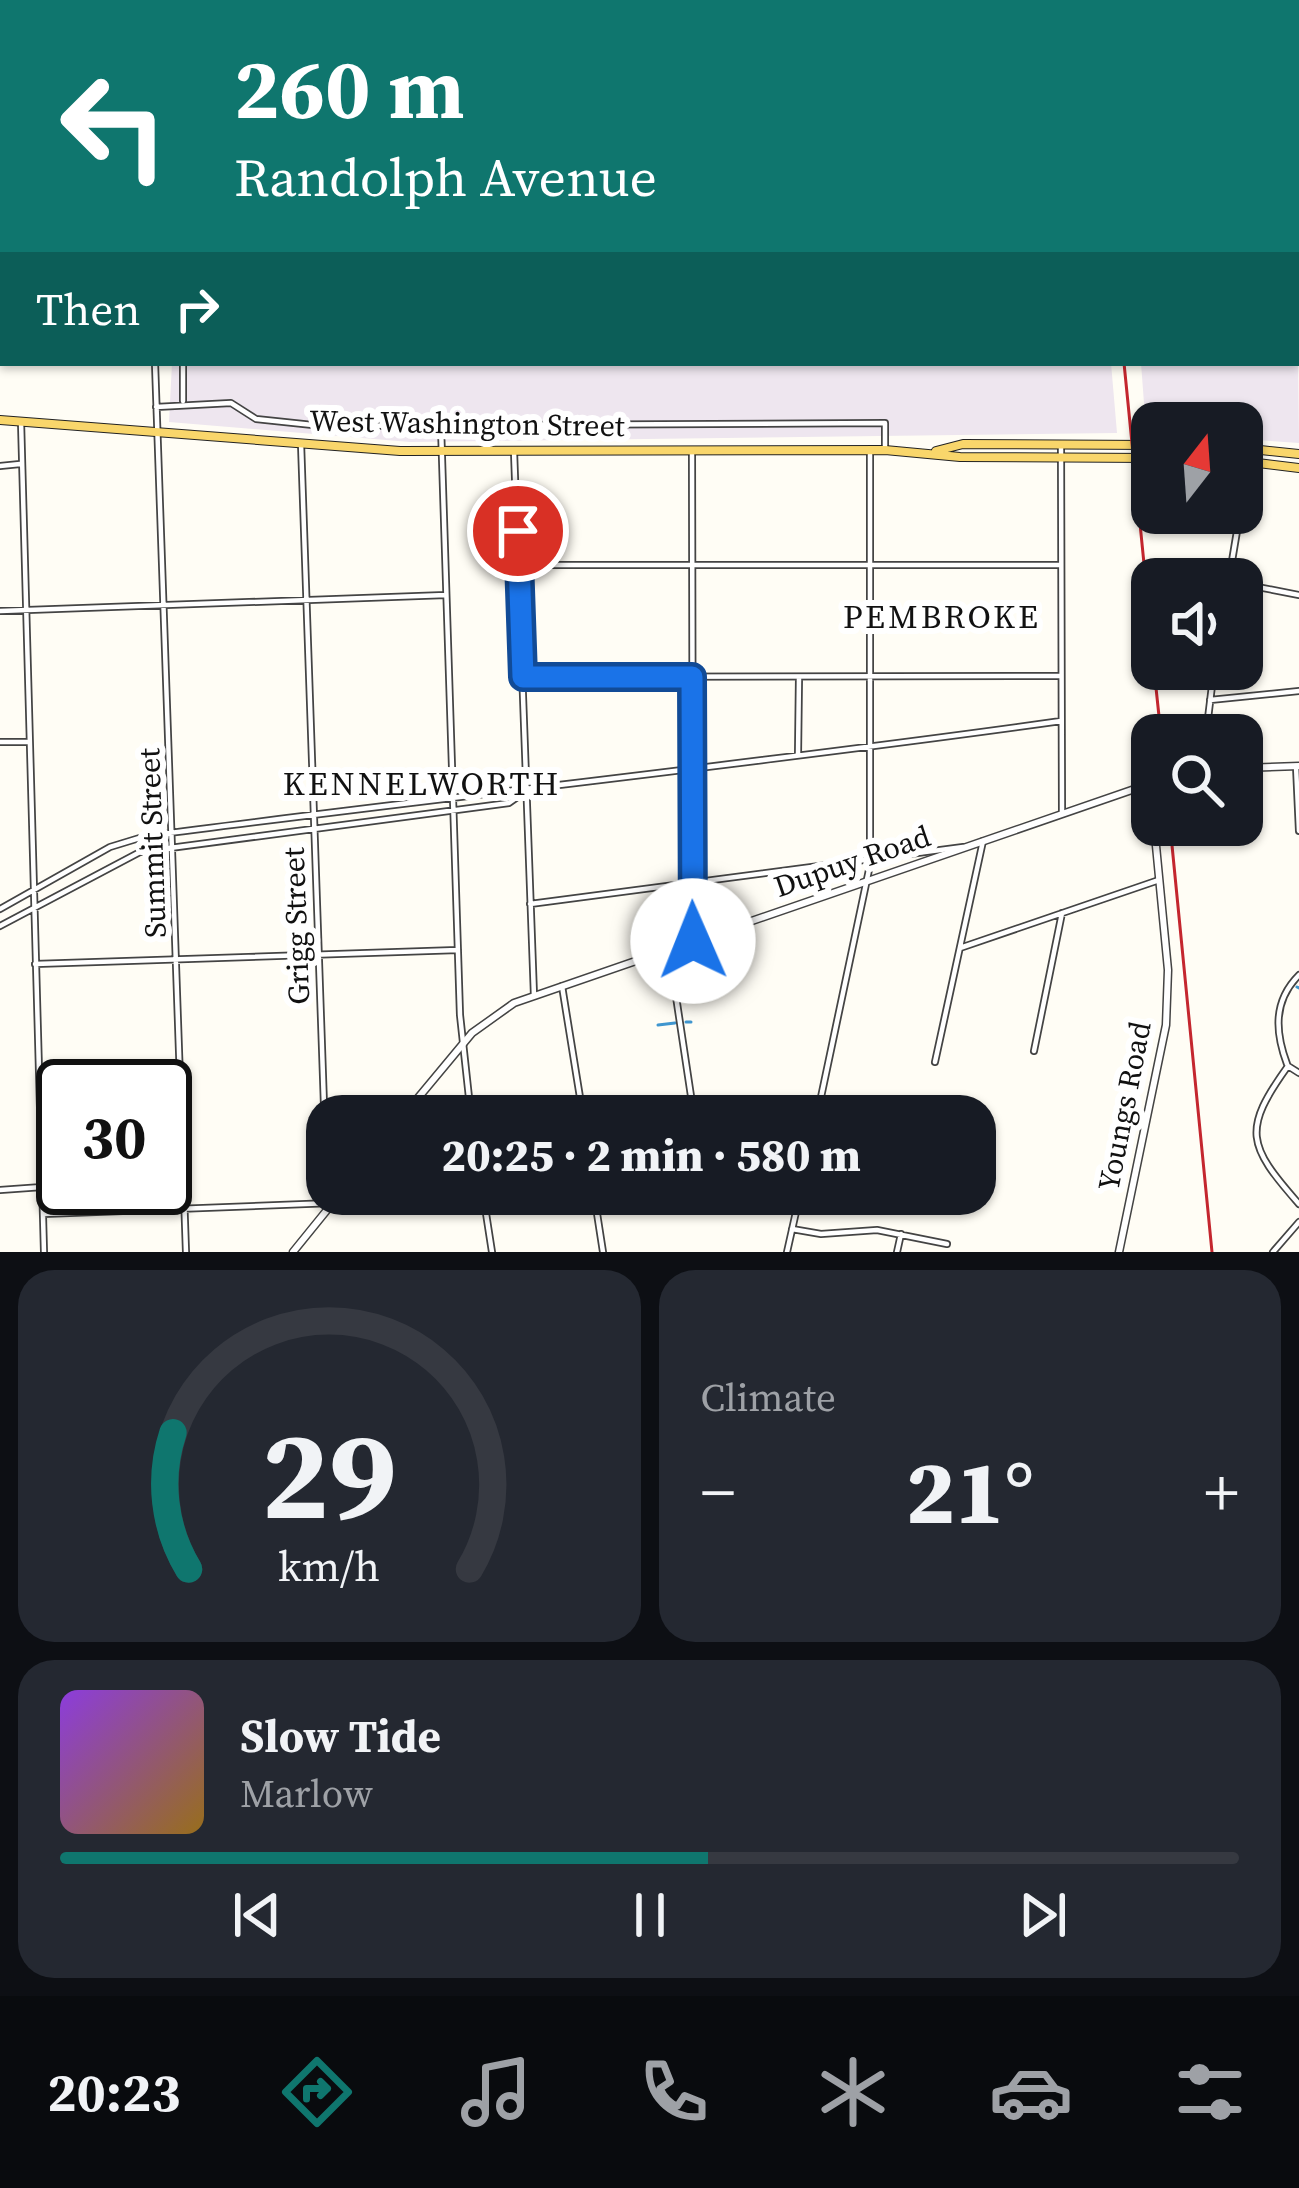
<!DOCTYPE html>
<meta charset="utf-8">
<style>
:root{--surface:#171b24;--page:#242831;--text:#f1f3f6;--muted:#9ea1a6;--line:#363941;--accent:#0f766e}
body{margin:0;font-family:"Source Serif 4",serif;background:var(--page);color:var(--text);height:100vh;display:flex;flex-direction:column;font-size:45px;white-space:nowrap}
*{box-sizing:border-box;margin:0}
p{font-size:39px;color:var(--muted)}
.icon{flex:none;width:66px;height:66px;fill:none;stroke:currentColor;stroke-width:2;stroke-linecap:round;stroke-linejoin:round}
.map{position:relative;height:1252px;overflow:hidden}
.drawer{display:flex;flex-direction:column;gap:18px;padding:18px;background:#0d0f14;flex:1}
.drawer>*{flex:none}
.top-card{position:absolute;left:0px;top:0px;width:1299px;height:366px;box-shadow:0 3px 9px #0004;background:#0f766e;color:#fff;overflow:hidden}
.needle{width:78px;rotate:17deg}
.buttons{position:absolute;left:1131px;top:402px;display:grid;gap:24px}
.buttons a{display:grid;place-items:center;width:132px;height:132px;border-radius:24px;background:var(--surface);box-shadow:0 3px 9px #0004;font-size:60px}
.speed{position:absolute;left:36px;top:1059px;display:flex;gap:24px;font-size:60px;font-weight:700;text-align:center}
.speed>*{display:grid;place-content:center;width:156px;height:156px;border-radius:50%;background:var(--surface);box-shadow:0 3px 9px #0004;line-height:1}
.speed .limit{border:6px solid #111;border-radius:18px;background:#fff;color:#111}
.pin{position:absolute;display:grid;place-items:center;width:102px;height:102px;color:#fff;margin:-51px;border:6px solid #fff;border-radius:50%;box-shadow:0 3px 12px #0007}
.me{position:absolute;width:132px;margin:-66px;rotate:359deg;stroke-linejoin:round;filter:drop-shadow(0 0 9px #0008)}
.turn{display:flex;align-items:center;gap:42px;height:252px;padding:0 36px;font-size:54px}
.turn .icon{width:156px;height:156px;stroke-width:2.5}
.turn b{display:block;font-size:84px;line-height:102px}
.then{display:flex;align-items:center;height:114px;padding:0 36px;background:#0003;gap:24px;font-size:45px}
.big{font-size:90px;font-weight:800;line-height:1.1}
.drawer .card{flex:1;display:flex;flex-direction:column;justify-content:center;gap:18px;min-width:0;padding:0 42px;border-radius:36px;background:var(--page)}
.drawer .dial{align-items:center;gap:0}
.dial svg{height:312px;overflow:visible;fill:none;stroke:var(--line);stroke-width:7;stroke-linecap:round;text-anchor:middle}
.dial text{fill:var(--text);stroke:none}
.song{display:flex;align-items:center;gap:36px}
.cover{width:144px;height:144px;border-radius:18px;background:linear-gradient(135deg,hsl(270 70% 55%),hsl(40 70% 35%))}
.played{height:12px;border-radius:6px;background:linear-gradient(90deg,var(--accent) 55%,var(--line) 55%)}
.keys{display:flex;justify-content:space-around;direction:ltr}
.heat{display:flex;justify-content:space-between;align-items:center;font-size:66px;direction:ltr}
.drawer .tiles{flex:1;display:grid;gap:18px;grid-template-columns:1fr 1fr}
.card:last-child{grid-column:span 2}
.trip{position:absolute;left:306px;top:1095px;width:690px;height:120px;border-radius:36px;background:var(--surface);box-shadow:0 3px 9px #0004;font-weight:800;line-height:120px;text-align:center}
.tabs{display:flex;height:192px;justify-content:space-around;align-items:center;background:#090b0e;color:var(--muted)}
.tabs .icon{width:84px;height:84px}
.tabs .on{color:var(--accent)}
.tabs b{font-size:54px;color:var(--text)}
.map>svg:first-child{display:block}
.industrial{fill:#eee6ef}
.farmland{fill:#f6f3d4}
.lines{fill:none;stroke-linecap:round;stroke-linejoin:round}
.stream{stroke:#3f96cf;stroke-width:3}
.minor-casing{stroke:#444;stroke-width:8}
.tertiary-casing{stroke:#444;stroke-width:9}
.primary-casing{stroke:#222;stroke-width:10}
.minor{stroke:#fff;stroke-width:4.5}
.tertiary{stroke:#fff;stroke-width:6}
.primary{stroke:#f9d66b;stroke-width:8}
.rail{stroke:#c4262e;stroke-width:3}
.route-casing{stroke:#114b97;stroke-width:30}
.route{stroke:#1a73e8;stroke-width:21}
.labels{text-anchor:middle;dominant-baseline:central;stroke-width:12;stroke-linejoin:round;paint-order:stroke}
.street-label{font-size:30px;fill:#111;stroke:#fff}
.neighbourhood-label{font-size:33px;letter-spacing:3px;fill:#111;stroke:#fff}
</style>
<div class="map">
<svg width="1299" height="1252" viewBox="0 0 1299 1252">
<rect width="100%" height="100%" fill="#fffdf5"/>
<!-- industrial -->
<path class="industrial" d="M0 0 46 3H3L0 156Z
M1296 176 1299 443 1242 439V423H1152V431L1146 430 1141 363H1296Z
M172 363H1111L1117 433 410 442 169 422Z"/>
<!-- farmland -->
<path class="farmland" d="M1106 0H1299V176L1296 3Z"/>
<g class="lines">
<!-- stream -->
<path class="stream" d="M0 277 3 275
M1297 987 1299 988
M686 1022H691
M658 1025 675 1023"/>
<!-- minor casing -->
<g class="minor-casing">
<path id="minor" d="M155 363 186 1252
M183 401V363
M156 407 231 403 256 419 322 426 885 423V449
M21 421 44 1252
M441 427 460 1015 471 1116
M301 443 327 1192
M1061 444 1062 814
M514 451 534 996
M692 451 693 941
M0 466 20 464
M1242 499 1250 449
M521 565H1061
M1229 579 1240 513
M1242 584 1299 595
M0 611 446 595
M523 677 1061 676
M1210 700 1299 691
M1206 735 1214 669
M0 742H27
M798 755 799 677
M1296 766 1299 831
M530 904 963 847
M0 909 110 847 146 836C451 796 756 764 1061 721
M0 926 140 852 509 803 526 791
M960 948 1159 880
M669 950 694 1116
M35 964 458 950
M562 986 583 1116
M1034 1051 1062 913
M935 1062 983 841
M1287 1064C1275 1032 1273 1001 1299 975
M1288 1066C1242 1130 1247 1145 1299 1204
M1288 1066 1299 1073
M817 1116 870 865V450
M0 1190 42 1187
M483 1194 492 1252
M594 1194 603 1252
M43 1214 332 1203 327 1194
M792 1229 821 1234 877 1230 947 1244
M787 1252 800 1194
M897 1252 901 1234
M1273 1252 1299 1222"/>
</g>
<!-- tertiary casing -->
<g class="tertiary-casing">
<path id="tertiary" d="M1242 768 1299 766
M1151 783 1152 801
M403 1116 472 1033 514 1003 1152 783
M293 1252 340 1194
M1119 1252 1166 1025 1168 970 1154 825"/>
</g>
<!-- primary casing -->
<g class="primary-casing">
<path id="primary" d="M0 420 400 451 885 450 960 457 1152 458
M1242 448 1299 454
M936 451 963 444 1152 445
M1242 461 1299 468"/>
</g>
<!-- minor -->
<use href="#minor" class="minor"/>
<!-- tertiary -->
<use href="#tertiary" class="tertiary"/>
<!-- primary -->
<use href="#primary" class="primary"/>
<!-- rail -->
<path class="rail" d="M72 0 87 3
M1093 0 1094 3
M425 3 473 0
M1124 363 1152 644
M1154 669 1161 735
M1170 825 1212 1252"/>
</g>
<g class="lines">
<!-- route casing -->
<g class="route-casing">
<path id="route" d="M518 531 523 677H692L693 941"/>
</g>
<!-- route -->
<use href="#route" class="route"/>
</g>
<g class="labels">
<!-- street labels -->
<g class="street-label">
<text transform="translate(467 423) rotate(1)">West Washington Street</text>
<text transform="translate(152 843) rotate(-92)">Summit Street</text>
<text transform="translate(852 861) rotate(-19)">Dupuy Road</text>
<text transform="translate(296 926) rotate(-92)">Grigg Street</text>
<text transform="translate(1124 1106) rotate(-79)">Youngs Road</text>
</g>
<!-- neighbourhood labels -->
<g class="neighbourhood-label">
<text x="942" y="616">PEMBROKE</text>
<text x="422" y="783">KENNELWORTH</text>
</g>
</g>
</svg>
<div class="buttons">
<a><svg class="needle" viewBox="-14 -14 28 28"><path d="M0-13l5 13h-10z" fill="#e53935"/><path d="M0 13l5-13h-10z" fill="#9ea1a6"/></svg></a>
<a><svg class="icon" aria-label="sound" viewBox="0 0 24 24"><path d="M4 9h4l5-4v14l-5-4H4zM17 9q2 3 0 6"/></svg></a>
<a><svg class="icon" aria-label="search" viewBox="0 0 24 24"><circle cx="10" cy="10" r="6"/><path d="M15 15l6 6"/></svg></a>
</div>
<div class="speed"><div class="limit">30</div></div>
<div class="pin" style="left:518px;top:531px;background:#d93025"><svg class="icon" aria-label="arrive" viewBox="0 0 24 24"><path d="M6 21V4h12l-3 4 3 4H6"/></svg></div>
<svg class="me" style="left:693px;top:941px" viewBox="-20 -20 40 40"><circle r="19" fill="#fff"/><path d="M0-13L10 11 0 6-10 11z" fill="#1a73e8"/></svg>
<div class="trip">20:25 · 2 min · 580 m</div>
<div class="top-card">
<div class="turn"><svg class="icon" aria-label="left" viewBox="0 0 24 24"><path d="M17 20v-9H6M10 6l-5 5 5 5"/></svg><div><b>260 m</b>Randolph Avenue</div></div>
<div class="then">Then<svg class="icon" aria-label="right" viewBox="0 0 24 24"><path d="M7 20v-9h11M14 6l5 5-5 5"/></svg></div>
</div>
</div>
<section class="drawer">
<div class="tiles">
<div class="card dial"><svg viewBox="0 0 100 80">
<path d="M14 69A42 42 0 1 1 86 69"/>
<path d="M14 69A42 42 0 0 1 10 34" stroke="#0f766e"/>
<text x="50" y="56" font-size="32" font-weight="700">29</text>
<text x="50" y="72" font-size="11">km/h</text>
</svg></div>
<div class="card"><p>Climate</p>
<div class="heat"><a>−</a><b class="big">21°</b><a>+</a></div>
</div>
<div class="card">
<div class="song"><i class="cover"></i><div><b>Slow Tide</b><p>Marlow</p></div></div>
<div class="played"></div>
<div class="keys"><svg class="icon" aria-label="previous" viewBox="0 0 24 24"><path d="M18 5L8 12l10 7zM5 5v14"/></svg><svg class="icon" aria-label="pause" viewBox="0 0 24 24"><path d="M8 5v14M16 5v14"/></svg><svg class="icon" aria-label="next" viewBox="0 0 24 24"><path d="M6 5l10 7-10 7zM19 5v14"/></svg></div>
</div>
</div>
</section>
<nav class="tabs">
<b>20:23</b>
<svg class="icon on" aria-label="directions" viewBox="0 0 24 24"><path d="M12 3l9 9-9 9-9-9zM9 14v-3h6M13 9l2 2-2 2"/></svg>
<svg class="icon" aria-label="music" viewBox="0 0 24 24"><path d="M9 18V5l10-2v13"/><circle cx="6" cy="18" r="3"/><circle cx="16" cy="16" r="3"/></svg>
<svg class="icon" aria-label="phone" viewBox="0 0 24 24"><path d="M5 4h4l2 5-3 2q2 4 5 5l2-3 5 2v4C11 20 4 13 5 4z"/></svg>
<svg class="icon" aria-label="climate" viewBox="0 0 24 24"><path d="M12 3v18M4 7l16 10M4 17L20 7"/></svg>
<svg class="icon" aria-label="car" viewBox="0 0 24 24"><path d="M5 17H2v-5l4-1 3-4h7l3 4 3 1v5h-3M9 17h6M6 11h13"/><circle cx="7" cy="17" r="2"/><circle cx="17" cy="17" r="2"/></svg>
<svg class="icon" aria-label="filters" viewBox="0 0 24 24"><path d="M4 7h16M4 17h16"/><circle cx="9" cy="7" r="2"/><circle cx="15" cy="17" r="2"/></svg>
</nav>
